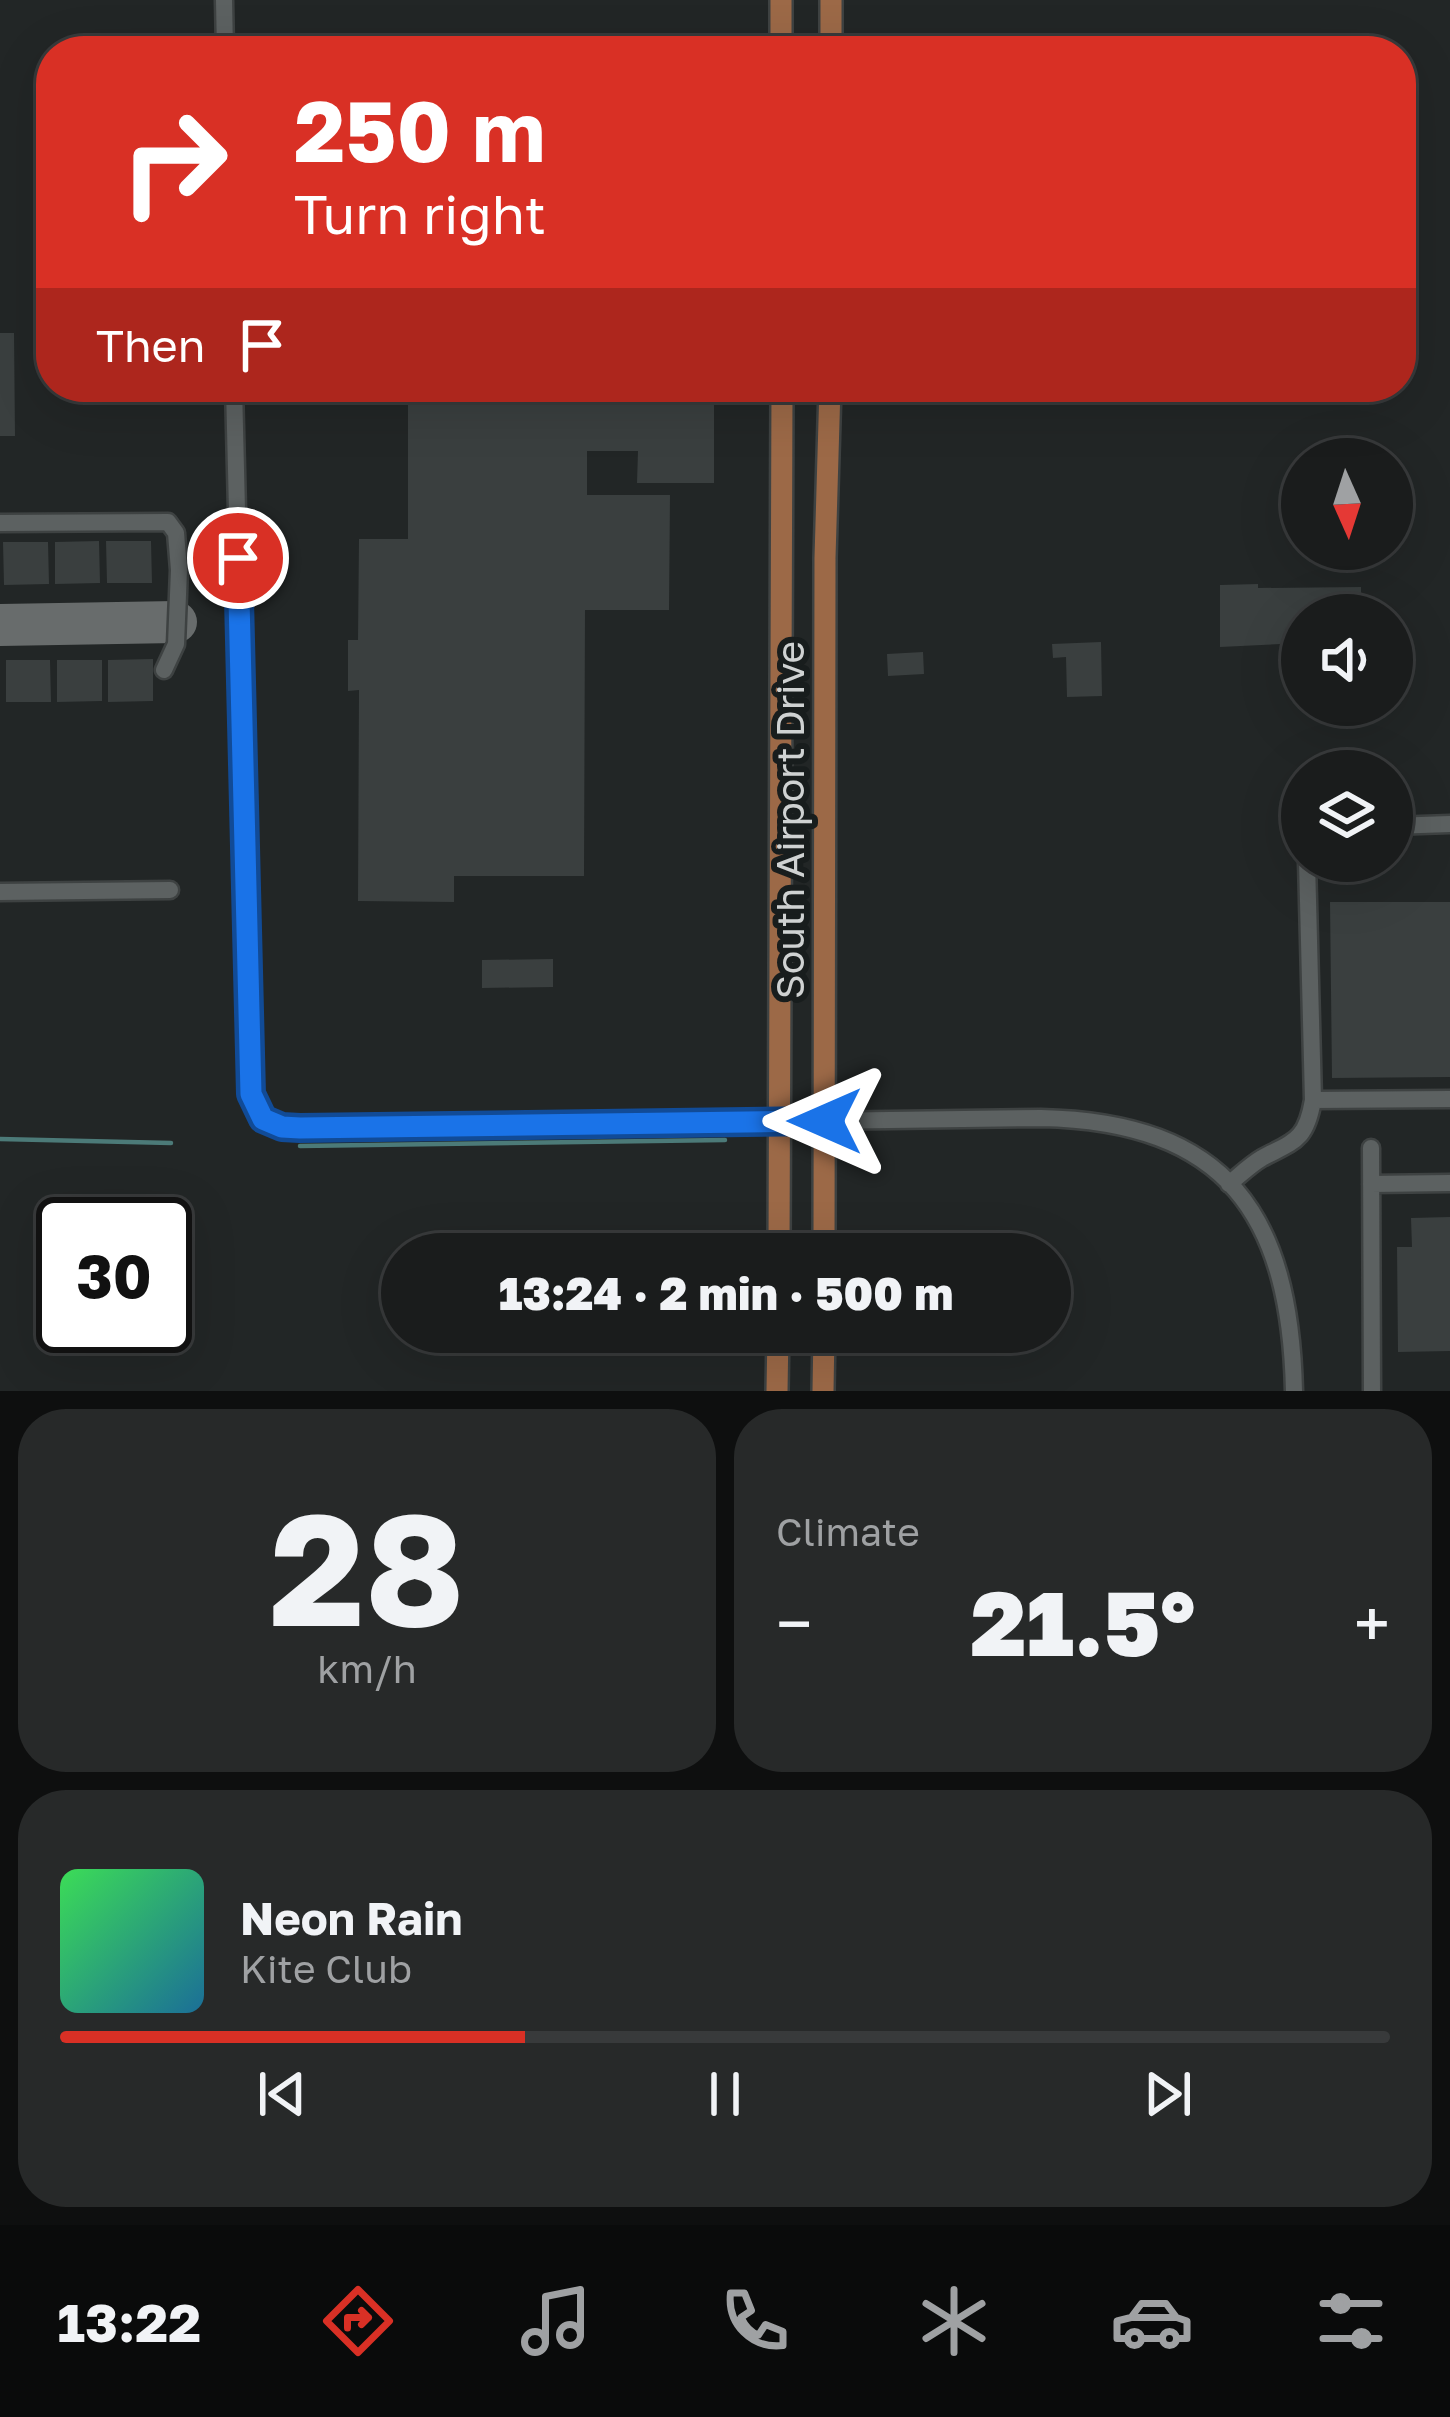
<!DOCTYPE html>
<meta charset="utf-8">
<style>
:root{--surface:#1a1c1c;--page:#272929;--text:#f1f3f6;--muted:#9fa1a3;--line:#383a3b;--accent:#d93025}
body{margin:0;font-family:"Golos Text",sans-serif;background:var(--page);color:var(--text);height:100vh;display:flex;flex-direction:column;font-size:45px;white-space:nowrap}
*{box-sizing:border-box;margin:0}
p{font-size:39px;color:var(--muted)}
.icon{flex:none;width:66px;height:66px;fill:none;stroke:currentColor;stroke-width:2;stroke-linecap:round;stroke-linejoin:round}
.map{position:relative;height:1391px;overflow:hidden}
.panel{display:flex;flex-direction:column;gap:18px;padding:18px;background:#0e0f0f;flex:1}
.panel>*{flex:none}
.banner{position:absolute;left:36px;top:36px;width:1380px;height:366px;border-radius:48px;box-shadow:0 12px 48px #0002,0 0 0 3px var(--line);background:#d93025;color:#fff;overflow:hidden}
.needle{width:78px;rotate:177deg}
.controls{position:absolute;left:1281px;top:438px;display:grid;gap:24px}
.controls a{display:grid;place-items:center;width:132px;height:132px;border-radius:50%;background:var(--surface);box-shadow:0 12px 48px #0002,0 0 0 3px var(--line);font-size:60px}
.speed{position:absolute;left:36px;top:1197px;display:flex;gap:24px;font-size:60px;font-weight:700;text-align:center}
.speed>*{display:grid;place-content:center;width:156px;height:156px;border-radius:50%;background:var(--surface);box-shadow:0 12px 48px #0002,0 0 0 3px var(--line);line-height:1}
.speed .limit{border:6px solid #111;border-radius:18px;background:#fff;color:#111}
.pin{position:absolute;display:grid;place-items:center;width:102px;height:102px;color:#fff;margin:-51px;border:6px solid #fff;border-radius:50%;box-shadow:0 3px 12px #0007}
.me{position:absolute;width:132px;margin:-66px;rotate:270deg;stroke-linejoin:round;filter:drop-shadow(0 0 9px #0008)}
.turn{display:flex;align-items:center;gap:42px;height:252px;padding:0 60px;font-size:54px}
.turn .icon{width:156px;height:156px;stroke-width:2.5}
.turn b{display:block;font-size:84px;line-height:102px}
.then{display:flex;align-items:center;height:114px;padding:0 60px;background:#0003;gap:24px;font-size:45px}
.big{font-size:90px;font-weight:800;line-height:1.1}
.panel .widget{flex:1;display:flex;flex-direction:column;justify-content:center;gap:18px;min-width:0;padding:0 42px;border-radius:48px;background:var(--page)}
.panel .dial{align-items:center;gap:0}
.dial b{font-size:156px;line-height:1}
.song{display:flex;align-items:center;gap:36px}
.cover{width:144px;height:144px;border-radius:18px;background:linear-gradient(135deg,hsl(130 70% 55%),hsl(200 70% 35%))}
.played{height:12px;border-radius:6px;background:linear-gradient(90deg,var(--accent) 35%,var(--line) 35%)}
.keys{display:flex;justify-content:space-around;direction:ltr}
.heat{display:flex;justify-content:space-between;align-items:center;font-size:66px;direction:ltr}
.panel .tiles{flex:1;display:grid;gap:18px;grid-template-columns:1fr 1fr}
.widget:last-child{grid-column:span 2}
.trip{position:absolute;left:381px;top:1233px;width:690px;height:120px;border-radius:60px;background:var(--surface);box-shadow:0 12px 48px #0002,0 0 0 3px var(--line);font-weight:800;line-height:120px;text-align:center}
.tabs{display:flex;height:192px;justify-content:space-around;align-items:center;background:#0a0b0b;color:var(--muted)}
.tabs .icon{width:84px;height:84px}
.tabs .on{color:var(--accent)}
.tabs b{font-size:54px;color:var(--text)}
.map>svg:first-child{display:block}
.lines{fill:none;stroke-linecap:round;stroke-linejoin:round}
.stream{stroke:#4c7a78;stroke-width:4.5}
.taxiway{stroke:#686c6c;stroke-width:42}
.building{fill:#3a3f3f}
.minor-casing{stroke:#3e4242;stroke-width:21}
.major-casing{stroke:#3e4242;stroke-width:26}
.minor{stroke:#5c6161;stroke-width:16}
.major{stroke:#9c6947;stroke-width:21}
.route-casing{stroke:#114b97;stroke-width:30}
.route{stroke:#1a73e8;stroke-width:21}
.labels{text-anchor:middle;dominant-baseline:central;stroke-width:12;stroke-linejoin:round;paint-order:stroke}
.street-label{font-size:39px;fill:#cfd2d2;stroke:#181d1d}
</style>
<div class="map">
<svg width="1450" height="1391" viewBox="0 0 1450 1391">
<rect width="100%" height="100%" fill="#222626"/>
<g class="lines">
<!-- stream -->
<path class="stream" d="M0 1139 171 1143
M300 1146 725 1140"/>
<!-- taxiway -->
<path class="taxiway" d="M0 625 176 622"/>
</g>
<!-- building -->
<path class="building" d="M0 333H14L15 436H0Z
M408 387H611V403L695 404V397H714V483H637L638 451H587V495H670L669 610H585L584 876H454V902L358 901 359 690 348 691V640H358L359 539H408Z
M99 541 100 583 55 584V542Z
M106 541H151L152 583H107Z
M3 542H48L49 584 4 585Z
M1258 584V588L1361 587V615H1302V643L1220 647V585Z
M1101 642 1102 696 1067 697 1066 657 1053 658 1052 644Z
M923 652 924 674 888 676 887 654Z
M153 659V701L108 702V660Z
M6 660H50L51 702H6Z
M57 660H102V701L57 702Z
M1330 902H1450V1077L1332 1078Z
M553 959V987L482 988V960Z
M1450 1217V1351L1398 1352 1397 1247H1412L1411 1218Z"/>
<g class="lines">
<!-- minor casing -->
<g class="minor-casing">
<path id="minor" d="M224 0 225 51
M234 387 251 1087C254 1118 271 1127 300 1128L1041 1118C1227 1122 1290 1215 1294 1391
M0 523 168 522 176 533 179 570 176 644 164 670
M1392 826 1450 824
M1307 861 1313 1100 1450 1099
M0 892 170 890
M1371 1148 1372 1391
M1229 1184C1239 1176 1250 1165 1262 1158 1294 1141 1306 1141 1313 1100
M1371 1184 1450 1183"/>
</g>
<!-- major casing -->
<g class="major-casing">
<path id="major" d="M781 0V51
M831 0V51
M779 1254 782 387
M824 1254 825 558 830 387
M777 1391 778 1332
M823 1391 824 1332"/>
</g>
<!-- minor -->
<use href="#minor" class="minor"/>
<!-- major -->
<use href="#major" class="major"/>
</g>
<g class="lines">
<!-- route casing -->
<g class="route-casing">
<path id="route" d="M238 558 251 1094 263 1119 282 1127 300 1128 825 1121"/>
</g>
<!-- route -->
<use href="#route" class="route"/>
</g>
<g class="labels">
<!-- street labels -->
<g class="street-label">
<text transform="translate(789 820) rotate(-90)">South Airport Drive</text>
</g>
</g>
</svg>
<div class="controls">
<a><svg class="needle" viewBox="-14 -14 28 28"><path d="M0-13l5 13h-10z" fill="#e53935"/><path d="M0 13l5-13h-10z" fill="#9fa1a3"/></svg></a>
<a><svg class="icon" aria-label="sound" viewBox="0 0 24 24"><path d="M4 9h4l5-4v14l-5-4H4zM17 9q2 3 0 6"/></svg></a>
<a><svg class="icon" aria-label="layers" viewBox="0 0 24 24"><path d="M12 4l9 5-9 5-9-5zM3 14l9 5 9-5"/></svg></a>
</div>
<div class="speed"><div class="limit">30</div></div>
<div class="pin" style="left:238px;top:558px;background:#d93025"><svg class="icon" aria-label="arrive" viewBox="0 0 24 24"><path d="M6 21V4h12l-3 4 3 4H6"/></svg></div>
<svg class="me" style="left:825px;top:1121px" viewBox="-20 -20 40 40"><path d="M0-17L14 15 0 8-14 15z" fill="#1a73e8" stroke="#fff" stroke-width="4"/></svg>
<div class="trip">13:24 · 2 min · 500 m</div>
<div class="banner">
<div class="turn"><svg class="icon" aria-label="right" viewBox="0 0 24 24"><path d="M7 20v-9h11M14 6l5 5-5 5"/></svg><div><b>250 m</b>Turn right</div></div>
<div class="then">Then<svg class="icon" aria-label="arrive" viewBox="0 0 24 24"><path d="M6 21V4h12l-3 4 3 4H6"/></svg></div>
</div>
</div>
<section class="panel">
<div class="tiles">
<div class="widget dial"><b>28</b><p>km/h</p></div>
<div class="widget"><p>Climate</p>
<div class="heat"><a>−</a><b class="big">21.5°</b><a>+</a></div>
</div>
<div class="widget">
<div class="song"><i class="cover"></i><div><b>Neon Rain</b><p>Kite Club</p></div></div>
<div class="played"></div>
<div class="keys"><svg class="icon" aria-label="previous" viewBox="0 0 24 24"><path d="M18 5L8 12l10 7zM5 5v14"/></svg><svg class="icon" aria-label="pause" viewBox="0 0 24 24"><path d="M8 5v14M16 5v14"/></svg><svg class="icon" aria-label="next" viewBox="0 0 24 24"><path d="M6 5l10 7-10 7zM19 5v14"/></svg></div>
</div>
</div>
</section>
<nav class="tabs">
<b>13:22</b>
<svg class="icon on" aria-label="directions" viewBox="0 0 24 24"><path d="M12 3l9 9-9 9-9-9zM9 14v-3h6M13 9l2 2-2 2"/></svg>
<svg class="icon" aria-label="music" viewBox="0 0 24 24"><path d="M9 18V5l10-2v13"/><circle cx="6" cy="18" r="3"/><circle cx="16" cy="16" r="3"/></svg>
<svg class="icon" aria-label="phone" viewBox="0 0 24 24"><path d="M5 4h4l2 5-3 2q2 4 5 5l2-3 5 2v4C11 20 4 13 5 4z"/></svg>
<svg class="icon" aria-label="climate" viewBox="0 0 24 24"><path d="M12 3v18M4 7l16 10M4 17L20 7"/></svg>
<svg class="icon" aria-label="car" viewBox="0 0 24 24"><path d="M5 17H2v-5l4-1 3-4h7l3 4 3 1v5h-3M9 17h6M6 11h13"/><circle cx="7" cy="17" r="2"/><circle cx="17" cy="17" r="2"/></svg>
<svg class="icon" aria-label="filters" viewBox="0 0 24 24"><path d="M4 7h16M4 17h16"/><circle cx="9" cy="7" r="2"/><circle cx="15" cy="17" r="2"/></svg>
</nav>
